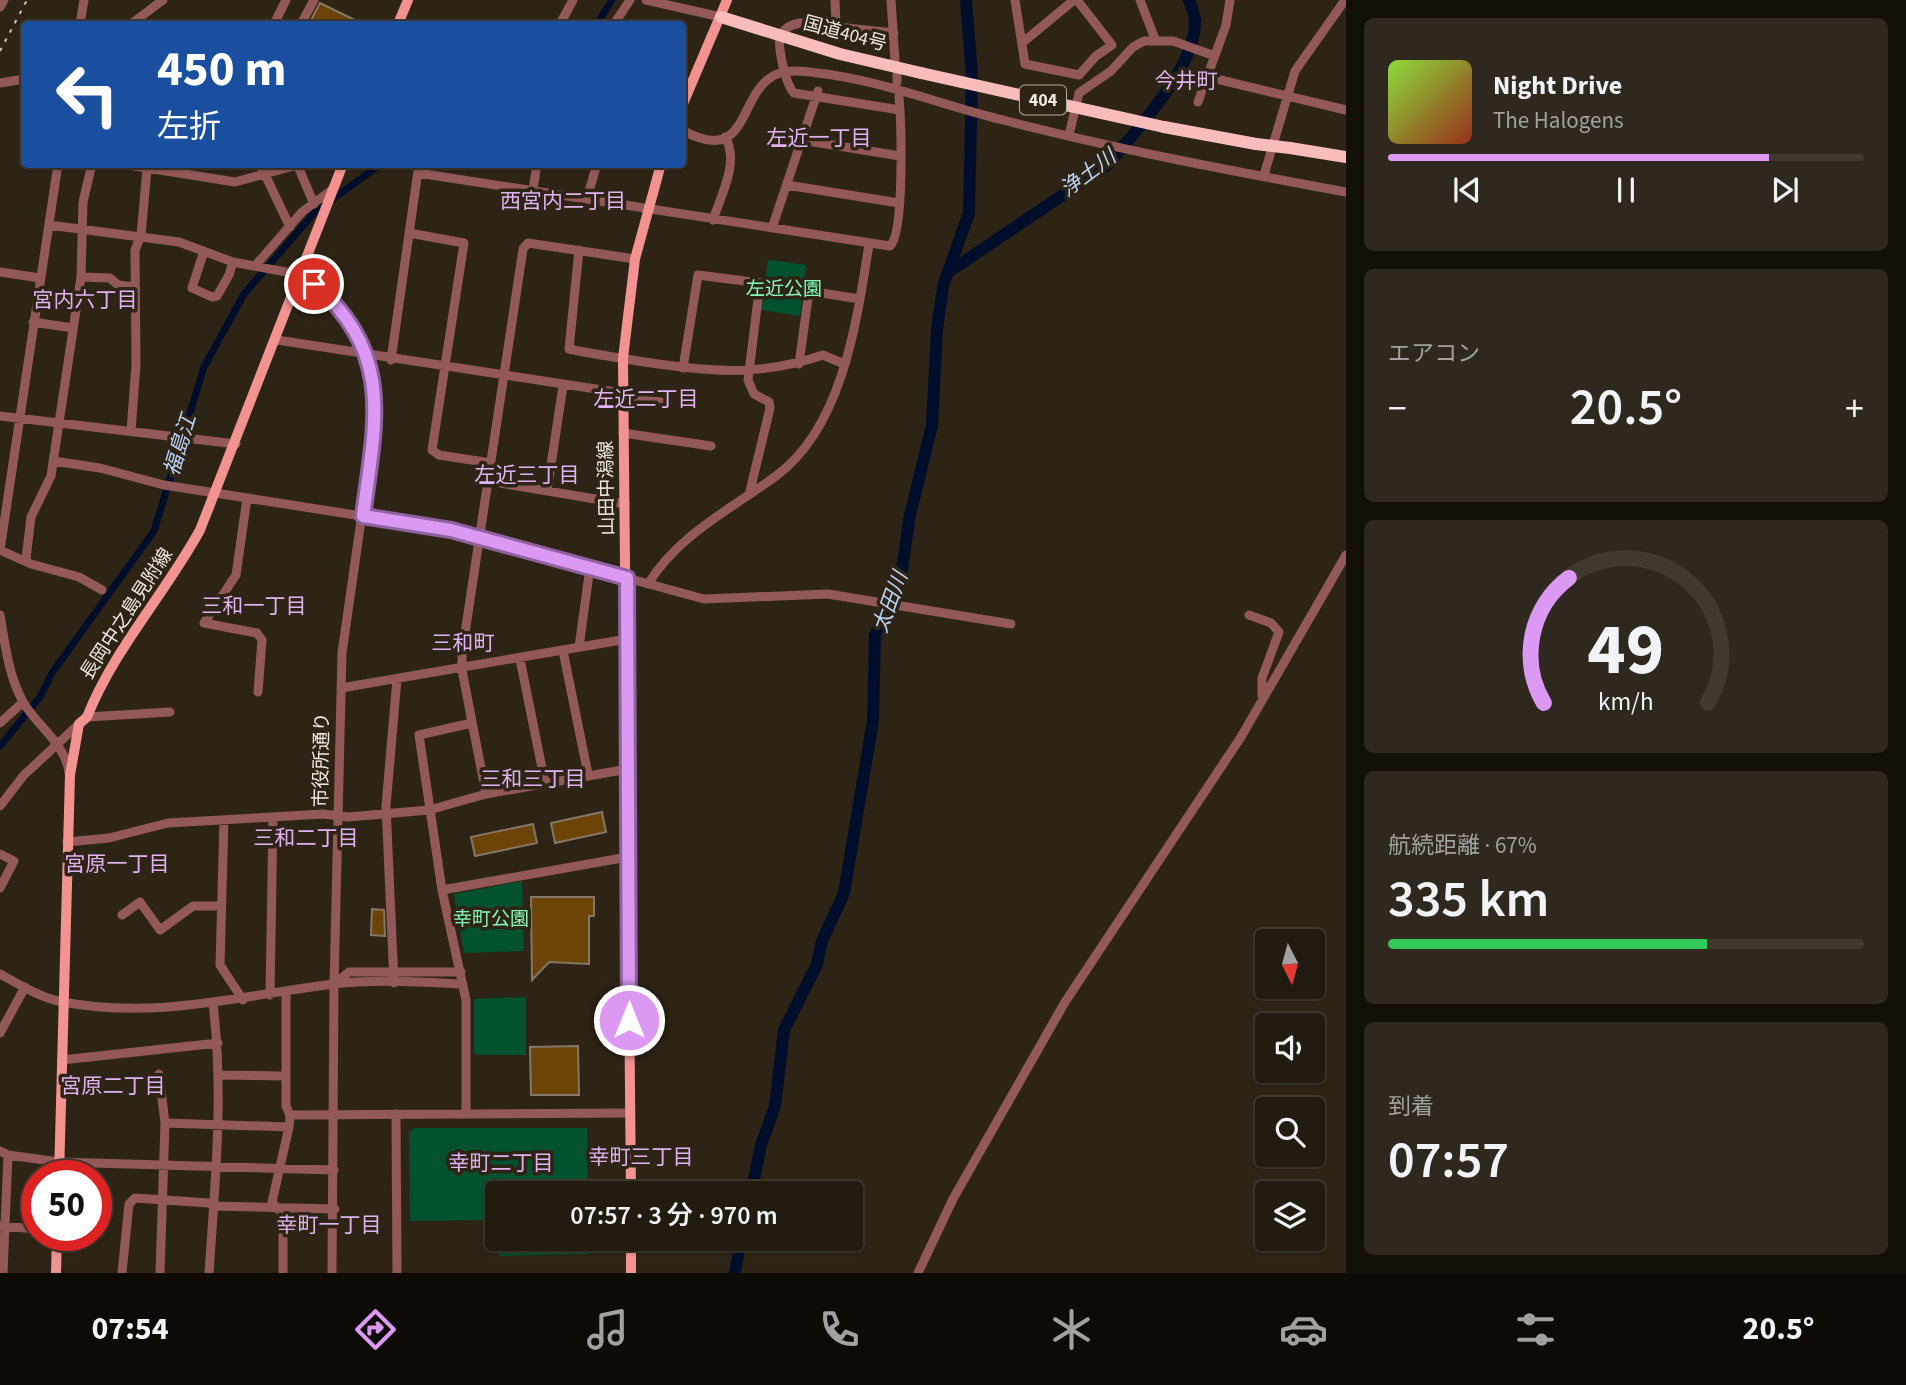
<!DOCTYPE html>
<html lang="ja">
<meta charset="utf-8">
<style>
:root{--surface:#221b10;--page:#2e281e;--text:#f1f3f6;--muted:#a2a19f;--line:#3f3930;--accent:#dc99f4}
body{margin:0;font-family:"Source Sans 3","Noto Sans JP",sans-serif;background:var(--page);color:var(--text);height:100vh;display:flex;flex-direction:column;font-size:26px;white-space:nowrap}
*{box-sizing:border-box;margin:0}
p{font-size:23px;color:var(--muted)}
.icon{flex:none;width:38px;height:38px;fill:none;stroke:currentColor;stroke-width:2;stroke-linecap:round;stroke-linejoin:round}
.map{position:relative;flex:1;overflow:hidden}
.details{display:flex;flex-direction:column;gap:18px;padding:18px;background:#130f09;width:560px}
.details>*{flex:none}
.top-card{position:absolute;left:21px;top:21px;width:665px;height:147px;border-radius:7px;box-shadow:0 2px 5px #0004,0 0 0 2px var(--line);background:#1a4fa0;color:#fff;overflow:hidden}
.needle{width:46px;rotate:174deg}
.fabs{position:absolute;left:1255px;top:929px;display:grid;gap:14px}
.fabs a{display:grid;place-items:center;width:70px;height:70px;border-radius:7px;background:var(--surface);box-shadow:0 2px 5px #0004,0 0 0 2px var(--line);font-size:35px}
.speed{position:absolute;left:21px;top:1160px;display:flex;gap:14px;font-size:35px;font-weight:700;text-align:center}
.speed>*{display:grid;place-content:center;width:91px;height:91px;border-radius:50%;background:var(--surface);box-shadow:0 2px 5px #0004,0 0 0 2px var(--line);line-height:1}
.speed .limit{border:10px solid #d22;background:#fff;color:#111}
.pin{position:absolute;display:grid;place-items:center;width:60px;height:60px;color:#fff;margin:-30px;border:4px solid #fff;border-radius:50%;box-shadow:0 2px 7px #0007}
.me{position:absolute;width:77px;margin:-38px;rotate:0deg;stroke-linejoin:round;filter:drop-shadow(0 0 5px #0008)}
.turn{display:flex;align-items:center;gap:24px;height:147px;padding:0 21px;font-size:32px}
.turn .icon{width:91px;height:91px;stroke-width:2.5}
.turn b{display:block;font-size:49px;line-height:60px}
.big{font-size:52px;font-weight:600;line-height:1.1}
.details .card{flex:1;display:flex;flex-direction:column;justify-content:center;gap:10px;min-width:0;padding:0 24px;border-radius:10px;background:var(--page)}
.details .dial{align-items:center;gap:0}
.dial svg{height:182px;overflow:visible;fill:none;stroke:var(--line);stroke-width:7;stroke-linecap:round;text-anchor:middle}
.dial text{fill:var(--text);stroke:none}
.song{display:flex;align-items:center;gap:21px}
.cover{width:84px;height:84px;border-radius:10px;background:linear-gradient(135deg,hsl(90 70% 55%),hsl(10 70% 35%))}
.played{height:7px;border-radius:4px;background:linear-gradient(90deg,var(--accent) 80%,var(--line) 80%)}
.keys{display:flex;justify-content:space-around;direction:ltr}
.heat{display:flex;justify-content:space-between;align-items:center;font-size:38px;direction:ltr}
.charge{height:10px;border-radius:5px;background:linear-gradient(90deg,#34c759 67%,var(--line) 0)}
.trip{position:absolute;left:485px;top:1181px;width:378px;height:70px;border-radius:7px;background:var(--surface);box-shadow:0 2px 5px #0004,0 0 0 2px var(--line);font-weight:600;line-height:70px;text-align:center}
.menu{display:flex;height:112px;justify-content:space-around;align-items:center;background:#0e0b06;color:var(--muted)}
.menu .icon{width:49px;height:49px}
.menu .selected{color:var(--accent)}
.menu b{font-size:32px;color:var(--text)}
main{display:flex;flex:1;min-height:0}
.map>svg:first-child{display:block}
.green{fill:#025230}
.lines{fill:none;stroke-linecap:round;stroke-linejoin:round}
.canal{stroke:#000e2c;stroke-width:7}
.river{stroke:#000e2c;stroke-width:12}
.building{fill:#6d4407;stroke:#857768;stroke-width:2}
.minor{stroke:#935958;stroke-width:9}
.major{stroke:#f39391;stroke-width:10}
.highway{stroke:#f8bdbb;stroke-width:12}
.rail{stroke:#cbc4b9;stroke-width:2;stroke-dasharray:3.5 7;stroke-linecap:butt}
.highway-bridge{stroke:#f8bdbb;stroke-width:12}
.route-casing{stroke:#8f639f;stroke-width:18}
.route{stroke:#dc99f4;stroke-width:12}
.labels{text-anchor:middle;dominant-baseline:central;stroke-width:7;stroke-linejoin:round;paint-order:stroke}
.shield{fill:#2d2415;stroke:#b5aea2;stroke-width:2}
.shield-label{font-size:18px;font-weight:bold;fill:#efe9df}
.street-label{font-size:19px;fill:#efe9df;stroke:#2d2415}
.park-label{font-size:19px;fill:#85fab8;stroke:#2d2415}
.neighbourhood-label{font-size:21px;fill:#e0b2f1;stroke:#2d2415}
.water-label{font-size:21px;font-style:italic;fill:#bbd3f7;stroke:#2d2415}
</style>
<main>
<div class="map">
<svg width="1346" height="1273" viewBox="0 0 1346 1273">
<rect width="100%" height="100%" fill="#2d2415"/>
<!-- green -->
<path class="green" d="M771 260 806 265 800 316 761 310 768 261Z
M522 881 524 951 464 953 454 894Z
M526 997V1055H477L474 1053V999Z
M415 1128H587L588 1193 497 1194V1220L410 1221 409 1132Z
M499 1239H589V1254L499 1256Z"/>
<g class="lines">
<!-- canal -->
<path class="canal" d="M597 24 612 0
M0 746 40 697 52 673 154 531 204 367 244 294 315 212 381 164"/>
<!-- river -->
<path class="river" d="M950 271 1106 166 1115 156C1142 124 1196 65 1195 21 1195 15 1191 6 1189 0
M751 1194 761 1145 775 1106 784 1030 817 964 822 941 844 893 873 721 875 635 900 583 910 515 932 425 937 330 943 286 969 213 972 75 966 0
M735 1273 741 1239"/>
</g>
<!-- building -->
<path class="building" d="M320 3 363 24H309Z
M602 812 606 832 555 843 551 823Z
M533 824 537 843 475 856 471 837Z
M531 897H594V916H589V964L549 962 532 980Z
M372 909 384 910 385 936 371 935Z
M578 1046 579 1095H531L530 1047Z"/>
<g class="lines">
<!-- minor -->
<path class="minor" d="M646 0 721 17
M835 0 836 26
M891 0 895 61
M1015 0 1025 64 1079 75 1096 56 1112 45 1077 0
M1140 0 1155 39
M0 7 4 0
M34 24H40
M80 24 84 0
M131 24 163 0
M274 24 286 0
M301 24 314 0
M560 24 573 0
M614 24 630 0
M894 33 800 23C793 24 786 27 781 34 776 44 786 85 794 93L900 110
M1022 43 1074 0
M897 75V82
M1208 77 1346 110
M0 83 24 79
M1198 102 1226 25 1230 0
M682 130C750 168 737 93 775 75 788 69 804 71 817 73 881 80 941 105 1003 120 1115 149 1232 171 1346 192
M1069 135 1079 93 1111 71 1133 47 1144 41H1173L1215 56
M802 140 900 156
M122 164 235 182 297 165
M260 164 290 227
M297 164 314 204
M418 173 890 246C905 233 901 120 899 96
M1264 175 1295 71 1345 0
M787 185 899 203
M533 189 537 164
M587 198 597 164
M713 220C721 195 740 161 725 137
M49 225 179 242 233 262 302 275 341 309 361 342 375 385V423L342 653 334 984 332 1273
M772 228 818 91
M409 233 464 243 432 450 439 455 491 463
M579 250 569 349C592 354 615 357 638 361 706 371 756 378 823 355L844 364
M204 251 192 288 212 297 217 296 229 275 233 262
M255 266 302 212 333 189
M0 272 40 278
M81 277 110 278 118 285 135 287
M33 322 73 328
M277 340 622 393
M391 360 419 164
M799 364 809 291 860 299
M683 368 698 275 760 283 748 380 754 394 769 402 770 408 750 491
M623 398 661 402
M0 416 236 444
M131 431 136 365 135 250 141 235 147 169
M623 433 711 446
M53 461 100 468 164 485 451 530 704 599 828 594 1011 624
M488 481 625 504
M547 491 563 386
M247 498 236 575 204 623 257 633 262 640 258 692
M0 550 58 164
M0 550 31 564 79 577 102 590
M26 559 31 517 51 476 81 277 83 202 92 164
M648 584C678 535 731 509 776 476 843 427 857 320 869 244
M0 615C5 644 8 673 22 700 35 725 66 743 69 773
M1249 615 1271 623 1279 632 1262 678V696
M579 647 590 567
M563 651 588 774
M520 659 545 783
M341 688 627 639
M87 717 170 712
M0 723 23 702
M486 794 462 670V653L523 249 528 243 635 259
M0 806 24 775 79 724
M224 820 220 965 243 1000
M67 842 109 838 168 823 323 814 348 817 429 810 486 794 628 769
M0 854 14 861 0 888
M442 890 628 857
M122 915 140 902 160 930 193 906H221
M0 974C20 985 41 998 63 1002 157 1020 242 995 334 984 375 979 421 982 463 984
M394 983 386 806 397 679
M334 984 349 972H461
M270 995 273 817
M0 1033 25 987
M62 1060 218 1043
M159 1074 165 1123 160 1273
M218 1075 285 1076
M396 1114 397 1273
M466 1114V1000L442 890 419 735 472 723
M290 1115 630 1113
M165 1123 289 1127
M0 1151 8 1155 59 1162 334 1170
M0 1226 37 1229
M3 1273 8 1155
M122 1273 129 1204 135 1198 209 1203 213 1206 335 1209
M209 1273C215 1184 224 1093 213 1004
M283 1273V1215L272 1202 289 1127 290 1115 286 1106V993
M918 1273 953 1199 1065 1002 1241 737 1346 555"/>
<!-- major -->
<path class="major" d="M398 24 408 0
M682 106 727 0
M59 1176 70 775 79 724 87 717C114 649 165 594 200 530L343 164
M631 1194 623 358 635 259 661 164
M631 1239V1273
M56 1273 57 1236"/>
<!-- highway -->
<path class="highway" d="M721 17 840 54 921 73
M1164 127 1256 144
M1290 148 1346 157"/>
<!-- rail -->
<path class="rail" d="M0 51 27 0"/>
<!-- highway-bridge -->
<path class="highway-bridge" d="M921 73 1164 127
M1256 144 1290 148"/>
</g>
<g class="lines">
<!-- route casing -->
<g class="route-casing">
<path id="route" d="M314 284C395 353 375 423 363 516L451 530 627 578 629 1020"/>
</g>
<!-- route -->
<use href="#route" class="route"/>
</g>
<g class="labels">
<!-- shield labels -->
<rect class="shield" x="1020" y="85.5" width="46" height="29" rx="5"/>
<g class="shield-label">
<text x="1043" y="100">404</text>
</g>
<!-- street labels -->
<g class="street-label">
<text transform="translate(845 34) rotate(15)">国道404号</text>
<text transform="translate(607 488) rotate(-91)">山田中潟線</text>
<text transform="translate(127 614) rotate(-57)">長岡中之島見附線</text>
<text transform="translate(322 760) rotate(-89)">市役所通り</text>
</g>
<!-- park labels -->
<g class="park-label">
<text x="784" y="289">左近公園</text>
<text x="491" y="919">幸町公園</text>
</g>
<!-- neighbourhood labels -->
<g class="neighbourhood-label">
<text x="1186" y="81">今井町</text>
<text x="819" y="138">左近一丁目</text>
<text x="563" y="201">西宮内二丁目</text>
<text x="85" y="300">宮内六丁目</text>
<text x="646" y="399">左近二丁目</text>
<text x="527" y="475">左近三丁目</text>
<text x="254" y="606">三和一丁目</text>
<text x="463" y="643">三和町</text>
<text x="533" y="779">三和三丁目</text>
<text x="306" y="838">三和二丁目</text>
<text x="117" y="864">宮原一丁目</text>
<text x="113" y="1086">宮原二丁目</text>
<text x="641" y="1157">幸町三丁目</text>
<text x="501" y="1163">幸町二丁目</text>
<text x="329" y="1225">幸町一丁目</text>
</g>
<!-- water labels -->
<g class="water-label">
<text transform="translate(1088 173) rotate(-37)">浄土川</text>
<text transform="translate(180 445) rotate(-73)">福島江</text>
<text transform="translate(890 602) rotate(-70)">太田川</text>
</g>
</g>
</svg>
<div class="fabs">
<a><svg class="needle" viewBox="-14 -14 28 28"><path d="M0-13l5 13h-10z" fill="#e53935"/><path d="M0 13l5-13h-10z" fill="#a2a19f"/></svg></a>
<a><svg class="icon" aria-label="sound" viewBox="0 0 24 24"><path d="M4 9h4l5-4v14l-5-4H4zM17 9q2 3 0 6"/></svg></a>
<a><svg class="icon" aria-label="search" viewBox="0 0 24 24"><circle cx="10" cy="10" r="6"/><path d="M15 15l6 6"/></svg></a>
<a><svg class="icon" aria-label="layers" viewBox="0 0 24 24"><path d="M12 4l9 5-9 5-9-5zM3 14l9 5 9-5"/></svg></a>
</div>
<div class="speed"><div class="limit">50</div></div>
<div class="pin" style="left:314px;top:284px;background:#d93025"><svg class="icon" aria-label="arrive" viewBox="0 0 24 24"><path d="M6 21V4h12l-3 4 3 4H6"/></svg></div>
<svg class="me" style="left:629px;top:1020px" viewBox="-20 -20 40 40"><circle r="17" fill="#dc99f4" stroke="#fff" stroke-width="3"/><path d="M0-11L8 9 0 5-8 9z" fill="#fff"/></svg>
<div class="trip">07:57 · 3 分 · 970 m</div>
<div class="top-card">
<div class="turn"><svg class="icon" aria-label="left" viewBox="0 0 24 24"><path d="M17 20v-9H6M10 6l-5 5 5 5"/></svg><div><b>450 m</b>左折</div></div>
</div>
</div>
<section class="details">
<div class="card">
<div class="song"><i class="cover"></i><div><b>Night Drive</b><p>The Halogens</p></div></div>
<div class="played"></div>
<div class="keys"><svg class="icon" aria-label="previous" viewBox="0 0 24 24"><path d="M18 5L8 12l10 7zM5 5v14"/></svg><svg class="icon" aria-label="pause" viewBox="0 0 24 24"><path d="M8 5v14M16 5v14"/></svg><svg class="icon" aria-label="next" viewBox="0 0 24 24"><path d="M6 5l10 7-10 7zM19 5v14"/></svg></div>
</div>
<div class="card"><p>エアコン</p>
<div class="heat"><a>−</a><b class="big">20.5°</b><a>+</a></div>
</div>
<div class="card dial"><svg viewBox="0 0 100 80">
<path d="M14 69A42 42 0 1 1 86 69"/>
<path d="M14 69A42 42 0 0 1 25 14" stroke="#dc99f4"/>
<text x="50" y="56" font-size="32" font-weight="700">49</text>
<text x="50" y="72" font-size="11">km/h</text>
</svg></div>
<div class="card"><p>航続距離 · 67%</p><b class="big">335 km</b><div class="charge"></div></div>
<div class="card"><p>到着</p><b class="big">07:57</b></div>
</section>
</main>
<nav class="menu">
<b>07:54</b>
<svg class="icon selected" aria-label="directions" viewBox="0 0 24 24"><path d="M12 3l9 9-9 9-9-9zM9 14v-3h6M13 9l2 2-2 2"/></svg>
<svg class="icon" aria-label="music" viewBox="0 0 24 24"><path d="M9 18V5l10-2v13"/><circle cx="6" cy="18" r="3"/><circle cx="16" cy="16" r="3"/></svg>
<svg class="icon" aria-label="phone" viewBox="0 0 24 24"><path d="M5 4h4l2 5-3 2q2 4 5 5l2-3 5 2v4C11 20 4 13 5 4z"/></svg>
<svg class="icon" aria-label="climate" viewBox="0 0 24 24"><path d="M12 3v18M4 7l16 10M4 17L20 7"/></svg>
<svg class="icon" aria-label="car" viewBox="0 0 24 24"><path d="M5 17H2v-5l4-1 3-4h7l3 4 3 1v5h-3M9 17h6M6 11h13"/><circle cx="7" cy="17" r="2"/><circle cx="17" cy="17" r="2"/></svg>
<svg class="icon" aria-label="filters" viewBox="0 0 24 24"><path d="M4 7h16M4 17h16"/><circle cx="9" cy="7" r="2"/><circle cx="15" cy="17" r="2"/></svg>
<b>20.5°</b>
</nav>
